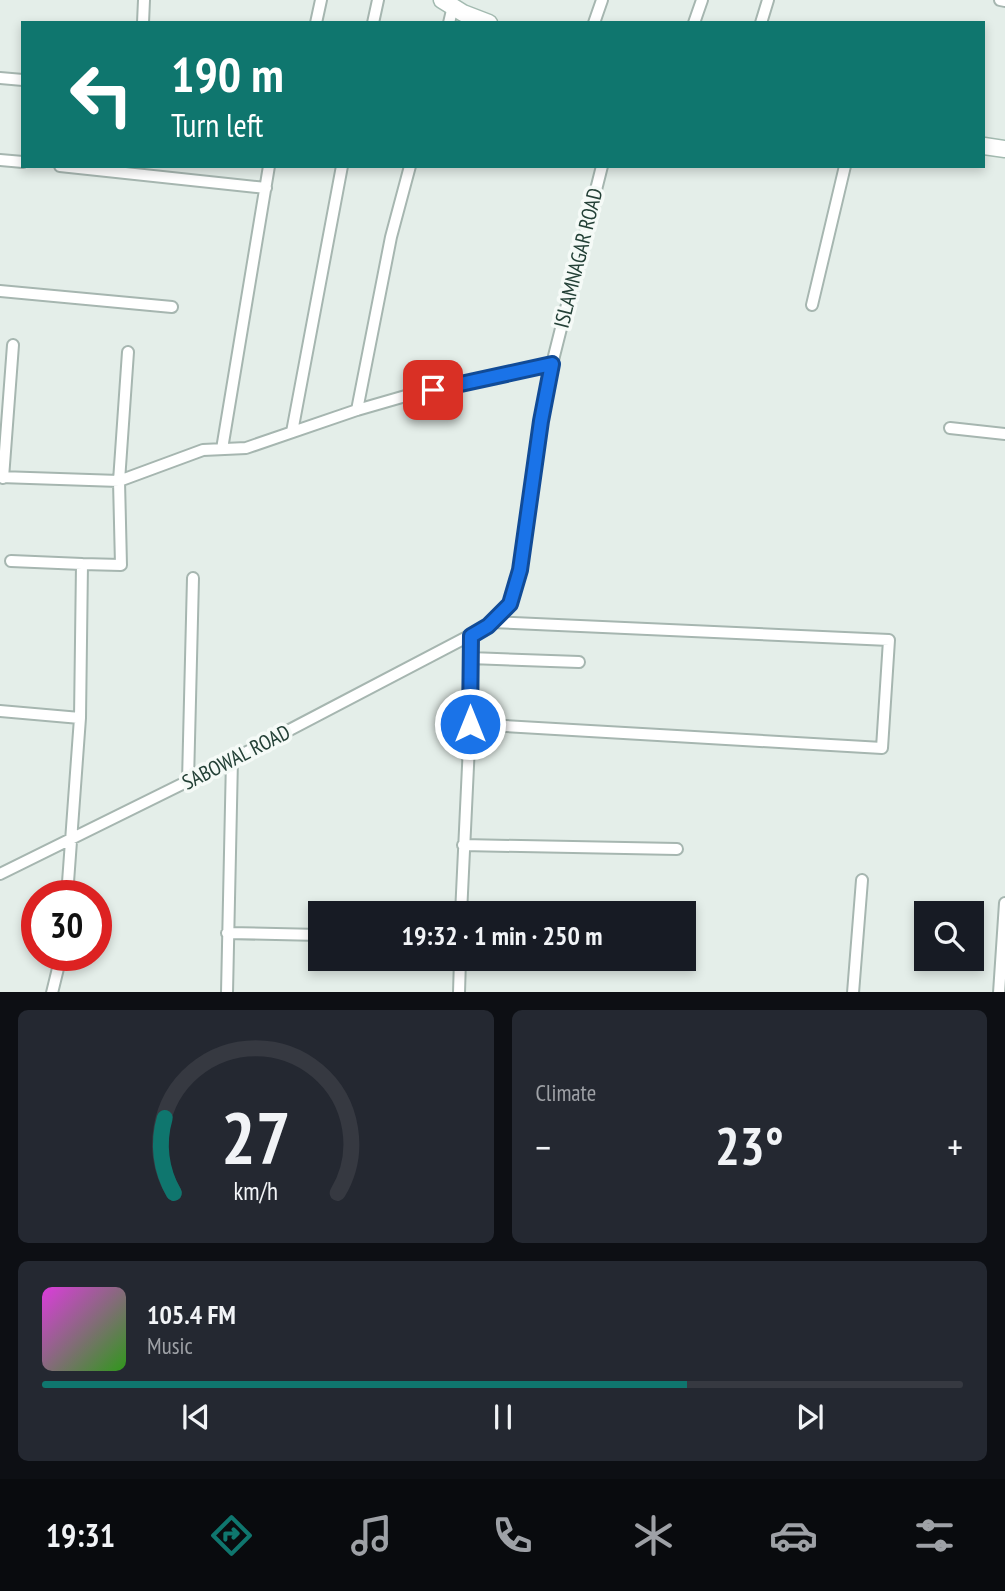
<!DOCTYPE html>
<meta charset="utf-8">
<style>
:root{--surface:#171b24;--page:#242831;--text:#f1f3f6;--muted:#9ea1a6;--line:#363941;--accent:#0f766e}
body{margin:0;font-family:"PT Sans Narrow",sans-serif;background:var(--page);color:var(--text);height:100vh;display:flex;flex-direction:column;font-size:26px;white-space:nowrap}
*{box-sizing:border-box;margin:0}
p{font-size:23px;color:var(--muted)}
.icon{flex:none;width:38px;height:38px;fill:none;stroke:currentColor;stroke-width:2;stroke-linecap:round;stroke-linejoin:round}
.map{position:relative;height:992px;overflow:hidden}
.sheet{display:flex;flex-direction:column;gap:18px;padding:18px;background:#0d0f14;flex:1}
.sheet>*{flex:none}
.guide{position:absolute;left:21px;top:21px;width:964px;height:147px;border-radius:0px;box-shadow:0 4px 10px #0003;background:#0f766e;color:#fff;overflow:hidden}
.tools{position:absolute;left:914px;top:901px;display:grid;gap:14px}
.tools a{display:grid;place-items:center;width:70px;height:70px;border-radius:0px;background:var(--surface);box-shadow:0 4px 10px #0003;font-size:35px}
.speed{position:absolute;left:21px;top:880px;display:flex;gap:14px;font-size:35px;font-weight:700;text-align:center}
.speed>*{display:grid;place-content:center;width:91px;height:91px;border-radius:50%;background:var(--surface);box-shadow:0 4px 10px #0003;line-height:1}
.speed .limit{border:10px solid #d22;background:#fff;color:#111}
.pin{position:absolute;display:grid;place-items:center;width:60px;height:60px;color:#fff;margin:-30px;border-radius:14px;box-shadow:0 4px 10px #0006}
.me{position:absolute;width:77px;margin:-38px;rotate:0deg;stroke-linejoin:round;filter:drop-shadow(0 0 5px #0008)}
.turn{display:flex;align-items:center;gap:24px;height:147px;padding:0 35px;font-size:32px}
.turn .icon{width:91px;height:91px;stroke-width:2.5}
.turn b{display:block;font-size:49px;line-height:60px}
.big{font-size:52px;font-weight:700;line-height:1.1}
.sheet .tile{flex:1;display:flex;flex-direction:column;justify-content:center;gap:10px;min-width:0;padding:0 24px;border-radius:10px;background:var(--page)}
.sheet .dial{align-items:center;gap:0}
.dial svg{height:182px;overflow:visible;fill:none;stroke:var(--line);stroke-width:7;stroke-linecap:round;text-anchor:middle}
.dial text{fill:var(--text);stroke:none}
.song{display:flex;align-items:center;gap:21px}
.cover{width:84px;height:84px;border-radius:10px;background:linear-gradient(135deg,hsl(300 70% 55%),hsl(110 70% 35%))}
.played{height:7px;border-radius:4px;background:linear-gradient(90deg,var(--accent) 70%,var(--line) 70%)}
.keys{display:flex;justify-content:space-around;direction:ltr}
.heat{display:flex;justify-content:space-between;align-items:center;font-size:38px;direction:ltr}
.sheet .tiles{flex:1;display:grid;gap:18px;grid-template-columns:1fr 1fr}
.tile:last-child{grid-column:span 2}
.trip{position:absolute;left:308px;top:901px;width:388px;height:70px;border-radius:0px;background:var(--surface);box-shadow:0 4px 10px #0003;font-weight:700;line-height:70px;text-align:center}
.dock{display:flex;height:112px;justify-content:space-around;align-items:center;background:#090b0e;color:var(--muted)}
.dock .icon{width:49px;height:49px}
.dock .selected{color:var(--accent)}
.dock b{font-size:32px;color:var(--text)}
.map>svg:first-child{display:block}
.lines{fill:none;stroke-linecap:round;stroke-linejoin:round}
.street-casing{stroke:#a6b6b0;stroke-width:14}
.secondary-casing{stroke:#a3bab0;stroke-width:19}
.street{stroke:#fff;stroke-width:10}
.secondary{stroke:#fff;stroke-width:16}
.route-casing{stroke:#114b97;stroke-width:18}
.route{stroke:#1a73e8;stroke-width:12}
.labels{text-anchor:middle;dominant-baseline:central;stroke-width:7;stroke-linejoin:round;paint-order:stroke}
.street-label{font-size:21px;fill:#234036;stroke:#f5faf7}
</style>
<div class="map">
<svg width="1005" height="993" viewBox="0 0 1005 993">
<rect width="100%" height="100%" fill="#e4eee9"/>
<g class="lines">
<!-- street casing -->
<g class="street-casing">
<path id="street" d="M1000 0 1005 1
M143 23 144 0
M316 23 321 0
M373 23 378 0
M449 23 453 6
M594 23 602 0
M694 23 702 0
M761 23 768 0
M0 78 23 80
M0 160 23 162
M60 166 266 188
M0 291 172 307
M812 305 845 166
M357 410 391 237 410 166
M950 428 1005 434
M292 432 342 166
M222 449 269 166
M0 477 119 481 203 450 246 448 357 410 409 395 552 364
M3 478 13 345
M11 561 82 564 80 718
M82 564 121 565 119 481 128 352
M470 658 579 662
M0 711 80 718 67 896
M470 724 882 748 889 640 492 622
M188 781 193 578
M463 845 677 849
M0 874 255 748 488 626 510 604 520 570 541 421 552 364 602 166
M461 914 470 724 471 636
M227 933 320 935
M52 993 61 956
M227 993 232 759
M459 993 460 959
M853 993 862 880
M999 993 1005 903"/>
</g>
<!-- secondary casing -->
<g class="secondary-casing">
<path id="secondary" d="M442 0 463 13 489 23
M984 146 1005 149"/>
</g>
<!-- street -->
<use href="#street" class="street"/>
<!-- secondary -->
<use href="#secondary" class="secondary"/>
</g>
<g class="lines">
<!-- route casing -->
<g class="route-casing">
<path id="route" d="M433 390 552 364 541 421 520 570 510 604 488 626 471 636 470 724"/>
</g>
<!-- route -->
<use href="#route" class="route"/>
</g>
<g class="labels">
<!-- street labels -->
<g class="street-label">
<text transform="translate(578 258) rotate(-76)">ISLAMNAGAR ROAD</text>
<text transform="translate(236 757) rotate(-27)">SABOWAL ROAD</text>
</g>
</g>
</svg>
<div class="tools">
<a><svg class="icon" aria-label="search" viewBox="0 0 24 24"><circle cx="10" cy="10" r="6"/><path d="M15 15l6 6"/></svg></a>
</div>
<div class="speed"><div class="limit">30</div></div>
<div class="pin" style="left:433px;top:390px;background:#d93025"><svg class="icon" aria-label="arrive" viewBox="0 0 24 24"><path d="M6 21V4h12l-3 4 3 4H6"/></svg></div>
<svg class="me" style="left:470px;top:724px" viewBox="-20 -20 40 40"><circle r="17" fill="#1a73e8" stroke="#fff" stroke-width="3"/><path d="M0-11L8 9 0 5-8 9z" fill="#fff"/></svg>
<div class="trip">19:32 · 1 min · 250 m</div>
<div class="guide">
<div class="turn"><svg class="icon" aria-label="left" viewBox="0 0 24 24"><path d="M17 20v-9H6M10 6l-5 5 5 5"/></svg><div><b>190 m</b>Turn left</div></div>
</div>
</div>
<section class="sheet">
<div class="tiles">
<div class="tile dial"><svg viewBox="0 0 100 80">
<path d="M14 69A42 42 0 1 1 86 69"/>
<path d="M14 69A42 42 0 0 1 10 36" stroke="#0f766e"/>
<text x="50" y="56" font-size="32" font-weight="700">27</text>
<text x="50" y="72" font-size="11">km/h</text>
</svg></div>
<div class="tile"><p>Climate</p>
<div class="heat"><a>−</a><b class="big">23°</b><a>+</a></div>
</div>
<div class="tile">
<div class="song"><i class="cover"></i><div><b>105.4 FM</b><p>Music</p></div></div>
<div class="played"></div>
<div class="keys"><svg class="icon" aria-label="previous" viewBox="0 0 24 24"><path d="M18 5L8 12l10 7zM5 5v14"/></svg><svg class="icon" aria-label="pause" viewBox="0 0 24 24"><path d="M8 5v14M16 5v14"/></svg><svg class="icon" aria-label="next" viewBox="0 0 24 24"><path d="M6 5l10 7-10 7zM19 5v14"/></svg></div>
</div>
</div>
</section>
<nav class="dock">
<b>19:31</b>
<svg class="icon selected" aria-label="directions" viewBox="0 0 24 24"><path d="M12 3l9 9-9 9-9-9zM9 14v-3h6M13 9l2 2-2 2"/></svg>
<svg class="icon" aria-label="music" viewBox="0 0 24 24"><path d="M9 18V5l10-2v13"/><circle cx="6" cy="18" r="3"/><circle cx="16" cy="16" r="3"/></svg>
<svg class="icon" aria-label="phone" viewBox="0 0 24 24"><path d="M5 4h4l2 5-3 2q2 4 5 5l2-3 5 2v4C11 20 4 13 5 4z"/></svg>
<svg class="icon" aria-label="climate" viewBox="0 0 24 24"><path d="M12 3v18M4 7l16 10M4 17L20 7"/></svg>
<svg class="icon" aria-label="car" viewBox="0 0 24 24"><path d="M5 17H2v-5l4-1 3-4h7l3 4 3 1v5h-3M9 17h6M6 11h13"/><circle cx="7" cy="17" r="2"/><circle cx="17" cy="17" r="2"/></svg>
<svg class="icon" aria-label="filters" viewBox="0 0 24 24"><path d="M4 7h16M4 17h16"/><circle cx="9" cy="7" r="2"/><circle cx="15" cy="17" r="2"/></svg>
</nav>
